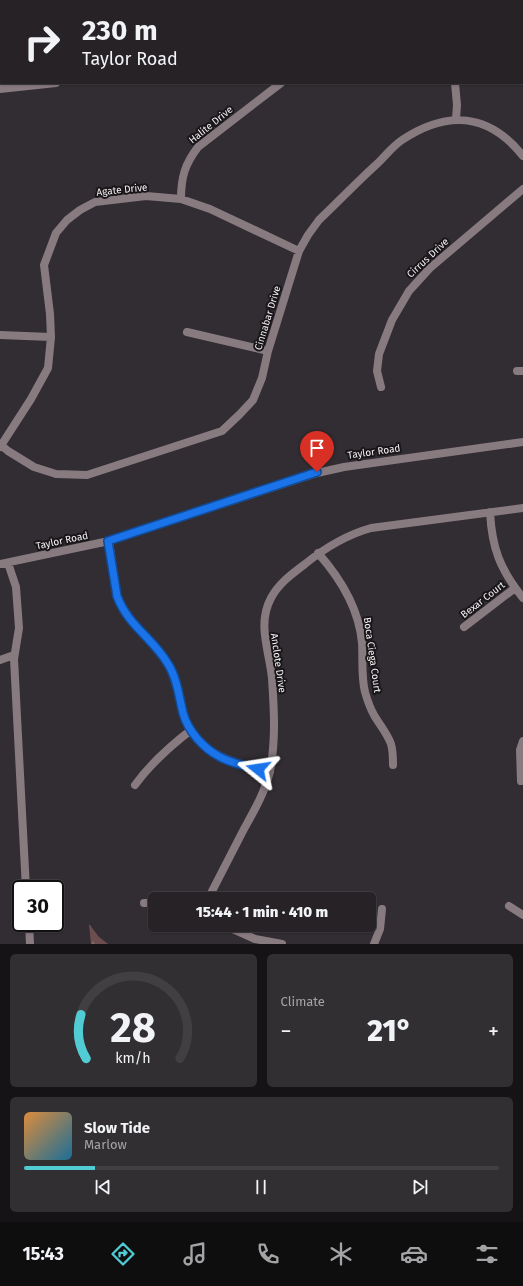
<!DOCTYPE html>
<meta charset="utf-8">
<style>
:root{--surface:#262226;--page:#322f32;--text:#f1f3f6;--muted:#a4a4a7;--line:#423f43;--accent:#51ccd4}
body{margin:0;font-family:"Fira Sans",sans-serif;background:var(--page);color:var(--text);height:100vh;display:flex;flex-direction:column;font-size:15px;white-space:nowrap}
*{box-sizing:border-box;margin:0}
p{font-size:13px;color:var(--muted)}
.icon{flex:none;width:22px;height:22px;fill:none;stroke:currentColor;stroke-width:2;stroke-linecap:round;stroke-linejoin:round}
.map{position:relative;height:944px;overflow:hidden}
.sheet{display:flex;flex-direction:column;gap:10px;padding:10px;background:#151315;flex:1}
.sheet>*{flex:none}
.guide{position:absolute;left:0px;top:0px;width:523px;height:84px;box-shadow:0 1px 3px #0004,0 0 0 1px var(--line);background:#262226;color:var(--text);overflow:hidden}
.speed{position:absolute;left:12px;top:880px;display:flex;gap:8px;font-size:20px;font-weight:700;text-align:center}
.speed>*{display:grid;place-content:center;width:52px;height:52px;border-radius:50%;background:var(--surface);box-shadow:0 1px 3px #0004,0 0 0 1px var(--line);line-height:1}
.speed .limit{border:2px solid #111;border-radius:6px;background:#fff;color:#111}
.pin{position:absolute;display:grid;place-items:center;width:34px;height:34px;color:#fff;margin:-41px -17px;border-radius:50% 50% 50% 0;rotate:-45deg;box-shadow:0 0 4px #0007}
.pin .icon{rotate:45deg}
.me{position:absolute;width:44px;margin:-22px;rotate:285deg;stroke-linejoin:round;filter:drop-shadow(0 0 3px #0008)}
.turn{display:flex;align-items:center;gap:14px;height:84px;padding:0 16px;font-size:18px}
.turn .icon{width:52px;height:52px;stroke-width:2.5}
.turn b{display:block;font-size:28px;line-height:34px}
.big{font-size:30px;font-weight:800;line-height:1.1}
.sheet .widget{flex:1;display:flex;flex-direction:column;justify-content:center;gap:6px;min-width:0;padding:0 14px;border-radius:6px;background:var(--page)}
.sheet .dial{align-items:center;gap:0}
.dial svg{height:104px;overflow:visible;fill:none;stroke:var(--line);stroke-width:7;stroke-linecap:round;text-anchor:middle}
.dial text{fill:var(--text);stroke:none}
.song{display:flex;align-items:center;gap:12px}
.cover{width:48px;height:48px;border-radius:6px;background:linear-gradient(135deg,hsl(30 70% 55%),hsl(200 70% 35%))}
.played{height:4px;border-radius:2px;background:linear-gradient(90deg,var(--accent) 15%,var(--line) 15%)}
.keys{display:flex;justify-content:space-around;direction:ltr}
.heat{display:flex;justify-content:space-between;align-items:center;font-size:22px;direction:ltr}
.sheet .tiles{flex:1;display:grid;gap:10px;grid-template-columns:1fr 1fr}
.widget:last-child{grid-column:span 2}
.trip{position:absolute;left:148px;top:892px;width:228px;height:40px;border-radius:6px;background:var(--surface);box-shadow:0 1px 3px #0004,0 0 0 1px var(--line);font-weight:800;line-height:40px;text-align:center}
.menu{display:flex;height:64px;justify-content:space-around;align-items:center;background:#0f0e0f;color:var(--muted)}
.menu .icon{width:28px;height:28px}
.menu .current{color:var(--accent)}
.menu b{font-size:18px;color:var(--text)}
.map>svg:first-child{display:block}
.forest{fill:url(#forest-firs)}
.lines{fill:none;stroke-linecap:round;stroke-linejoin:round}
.minor{stroke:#887b80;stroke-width:8}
.route-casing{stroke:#114b97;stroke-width:10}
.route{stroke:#1a73e8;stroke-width:7}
.labels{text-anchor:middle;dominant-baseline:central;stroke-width:4;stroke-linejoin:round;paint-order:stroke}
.street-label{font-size:10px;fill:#f5f1f4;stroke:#191619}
</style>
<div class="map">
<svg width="523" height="944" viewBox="0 0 523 944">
<defs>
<pattern id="forest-firs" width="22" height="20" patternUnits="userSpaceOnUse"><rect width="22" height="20" fill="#6d4e4f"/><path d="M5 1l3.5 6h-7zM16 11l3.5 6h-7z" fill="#826869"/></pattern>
</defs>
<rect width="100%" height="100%" fill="#322d32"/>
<!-- forest -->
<path class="forest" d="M89 924 99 937 108 944H91Z"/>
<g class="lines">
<!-- minor -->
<path class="minor" d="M390 0 391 1
M205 1 206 0
M455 83 457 105 456 119
M0 89 56 83
M181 199C181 177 185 164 198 147L281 83
M187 332 268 351
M0 335 51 337
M517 371H523
M381 387 377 371 379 354 392 320 409 291 430 268 523 189
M1 445 8 451 34 467 56 474 87 475 222 431 240 414 253 400 262 378 268 351 299 251 308 235 319 220C339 201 358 181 378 163 386 155 393 146 402 140 447 110 489 113 523 156
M0 447 31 399 48 368 51 337 50 314 44 265 56 233 67 220 80 210 95 202 146 196 181 199 210 209 299 251
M490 512C492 549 500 569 523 598
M109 541 117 596C128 626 153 638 168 664 177 679 179 697 183 713 195 755 234 763 270 772
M318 553C341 579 359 608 362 643 363 659 361 676 365 692 367 699 370 708 374 715 379 724 387 733 391 744 393 751 393 758 393 765
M8 563 16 587 19 628 14 659 26 889
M0 564 109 541 317 473 344 467 523 442
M464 627 515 588
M0 660 14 655
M521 781 520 750 523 741
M135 785C151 763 169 747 191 730
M208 899C220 876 232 852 244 829 254 811 265 792 270 771 276 740 274 709 272 678 269 650 257 624 271 598 279 583 292 574 305 564 326 547 346 535 371 528L523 508
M144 903H155
M509 906 523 915
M29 923 30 944
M224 925 255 939 282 944
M374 944 380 929 382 909"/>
</g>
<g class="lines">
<!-- route casing -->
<g class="route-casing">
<path id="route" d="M258 769C245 766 231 763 220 757 203 748 188 731 183 713 179 697 177 678 168 664 153 638 128 626 117 596L108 541 317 472"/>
</g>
<!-- route -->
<use href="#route" class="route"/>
</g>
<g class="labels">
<!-- street labels -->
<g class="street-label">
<text transform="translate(211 125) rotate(-39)">Halite Drive</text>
<text transform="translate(122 190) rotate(-6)">Agate Drive</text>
<text transform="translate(428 258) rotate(-43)">Cirrus Drive</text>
<text transform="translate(268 318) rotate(-73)">Cinnabar Drive</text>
<text transform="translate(374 452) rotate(-8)">Taylor Road</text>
<text transform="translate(62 541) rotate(-12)">Taylor Road</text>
<text transform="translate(483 600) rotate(-38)">Bexar Court</text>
<text transform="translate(372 655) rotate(82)">Boca Ciega Court</text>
<text transform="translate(278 663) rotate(82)">Anclote Drive</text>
</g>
</g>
</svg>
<div class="speed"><div class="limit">30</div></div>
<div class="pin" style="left:317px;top:472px;background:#d93025"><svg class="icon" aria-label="arrive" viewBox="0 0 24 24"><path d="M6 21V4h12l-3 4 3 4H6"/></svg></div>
<svg class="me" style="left:258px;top:769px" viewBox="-20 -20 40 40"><path d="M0-17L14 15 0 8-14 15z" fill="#1a73e8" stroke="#fff" stroke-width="4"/></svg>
<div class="trip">15:44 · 1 min · 410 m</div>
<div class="guide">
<div class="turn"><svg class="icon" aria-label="right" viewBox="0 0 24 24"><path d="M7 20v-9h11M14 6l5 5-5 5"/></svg><div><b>230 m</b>Taylor Road</div></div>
</div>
</div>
<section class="sheet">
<div class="tiles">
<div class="widget dial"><svg viewBox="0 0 100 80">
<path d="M14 69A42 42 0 1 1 86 69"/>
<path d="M14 69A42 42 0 0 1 10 35" stroke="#51ccd4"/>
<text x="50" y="56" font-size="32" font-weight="700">28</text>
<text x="50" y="72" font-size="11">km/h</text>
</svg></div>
<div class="widget"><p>Climate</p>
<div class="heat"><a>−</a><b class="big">21°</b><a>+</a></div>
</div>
<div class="widget">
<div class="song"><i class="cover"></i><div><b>Slow Tide</b><p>Marlow</p></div></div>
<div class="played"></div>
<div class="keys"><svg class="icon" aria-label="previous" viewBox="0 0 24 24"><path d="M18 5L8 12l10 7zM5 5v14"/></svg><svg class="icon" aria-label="pause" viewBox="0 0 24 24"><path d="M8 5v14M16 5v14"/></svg><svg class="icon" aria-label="next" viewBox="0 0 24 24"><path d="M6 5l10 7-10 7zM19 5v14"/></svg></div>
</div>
</div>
</section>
<nav class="menu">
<b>15:43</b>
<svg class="icon current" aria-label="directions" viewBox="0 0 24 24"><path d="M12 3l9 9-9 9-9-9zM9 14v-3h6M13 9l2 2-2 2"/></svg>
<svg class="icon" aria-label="music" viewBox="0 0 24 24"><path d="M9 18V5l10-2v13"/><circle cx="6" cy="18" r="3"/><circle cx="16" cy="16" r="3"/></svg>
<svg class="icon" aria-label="phone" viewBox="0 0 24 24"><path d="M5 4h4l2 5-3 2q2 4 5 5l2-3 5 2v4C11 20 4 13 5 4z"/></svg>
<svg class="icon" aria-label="climate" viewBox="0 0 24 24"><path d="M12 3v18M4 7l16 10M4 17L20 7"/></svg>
<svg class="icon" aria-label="car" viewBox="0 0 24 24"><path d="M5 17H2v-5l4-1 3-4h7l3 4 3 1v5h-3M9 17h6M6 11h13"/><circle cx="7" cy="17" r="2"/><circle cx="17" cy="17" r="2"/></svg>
<svg class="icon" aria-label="filters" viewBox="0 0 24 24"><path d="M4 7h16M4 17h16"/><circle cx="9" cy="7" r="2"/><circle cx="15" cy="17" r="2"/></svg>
</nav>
